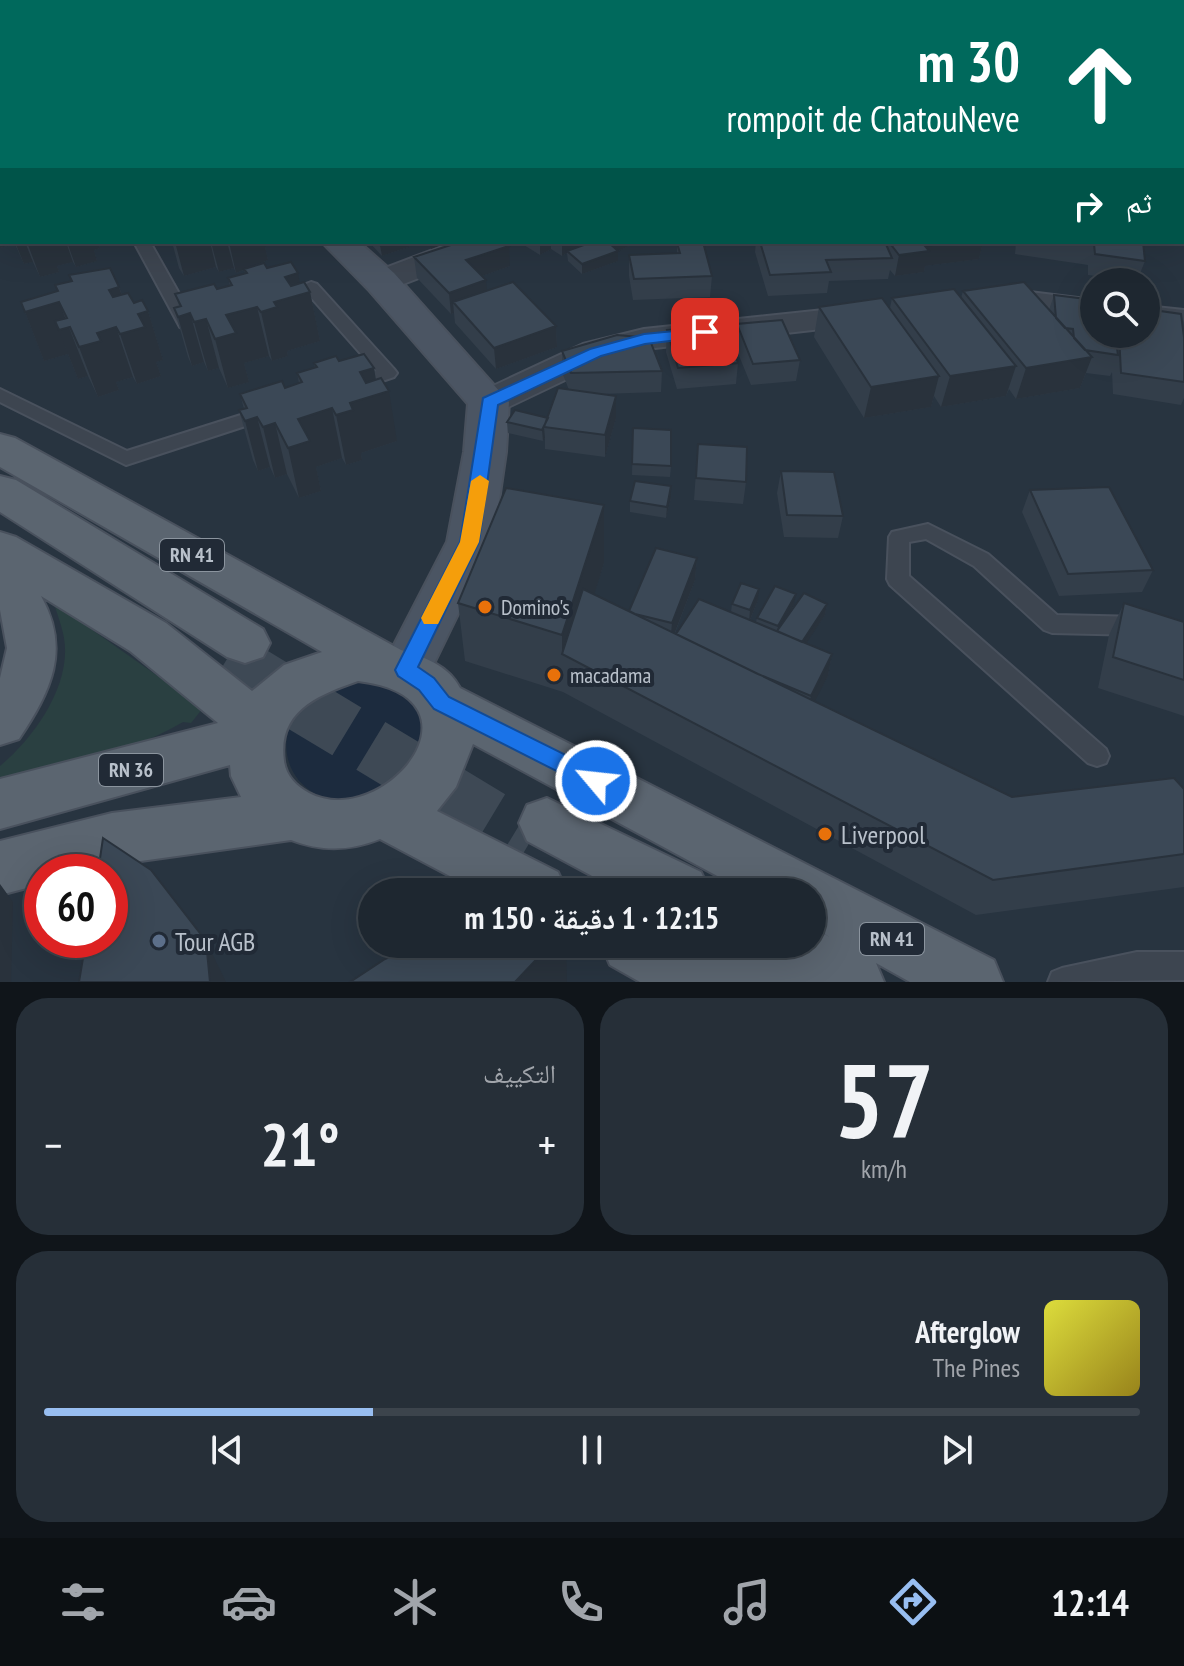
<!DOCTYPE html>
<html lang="ar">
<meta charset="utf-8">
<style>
:root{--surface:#1e2730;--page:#262f38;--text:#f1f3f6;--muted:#a1a5ab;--line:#3c444c;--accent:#98bef1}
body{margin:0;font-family:"PT Sans Narrow","Noto Naskh Arabic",sans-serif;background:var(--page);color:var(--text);direction:rtl;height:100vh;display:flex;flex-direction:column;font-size:30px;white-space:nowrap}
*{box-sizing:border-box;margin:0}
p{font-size:26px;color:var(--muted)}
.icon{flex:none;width:44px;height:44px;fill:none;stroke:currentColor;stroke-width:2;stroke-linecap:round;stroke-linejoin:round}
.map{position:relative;height:982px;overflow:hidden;direction:ltr}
.sheet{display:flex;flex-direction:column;gap:16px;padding:16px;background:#10151a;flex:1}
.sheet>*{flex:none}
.top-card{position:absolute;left:0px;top:0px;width:1184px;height:244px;box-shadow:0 8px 32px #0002,0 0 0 2px var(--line);direction:rtl;background:#00695c;color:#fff;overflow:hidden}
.fabs{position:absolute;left:1080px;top:268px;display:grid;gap:16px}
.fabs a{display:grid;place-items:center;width:80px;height:80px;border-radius:50%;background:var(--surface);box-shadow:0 8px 32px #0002,0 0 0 2px var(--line);font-size:40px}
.speed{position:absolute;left:24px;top:854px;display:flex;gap:16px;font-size:40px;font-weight:700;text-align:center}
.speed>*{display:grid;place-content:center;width:104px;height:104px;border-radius:50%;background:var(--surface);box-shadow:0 8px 32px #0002,0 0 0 2px var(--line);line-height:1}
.speed .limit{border:12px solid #d22;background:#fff;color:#111}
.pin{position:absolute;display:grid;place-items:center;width:68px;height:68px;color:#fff;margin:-34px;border-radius:16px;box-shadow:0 4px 12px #0006}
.me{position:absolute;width:88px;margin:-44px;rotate:298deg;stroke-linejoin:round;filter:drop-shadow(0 0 6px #0008)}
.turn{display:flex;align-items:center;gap:28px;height:168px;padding:0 32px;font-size:36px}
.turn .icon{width:104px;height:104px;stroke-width:2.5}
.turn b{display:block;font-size:56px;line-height:68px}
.then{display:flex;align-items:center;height:76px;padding:0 32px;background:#0003;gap:16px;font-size:30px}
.big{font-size:60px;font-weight:800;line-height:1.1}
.sheet .card{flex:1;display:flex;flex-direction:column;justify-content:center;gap:12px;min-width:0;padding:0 28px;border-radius:32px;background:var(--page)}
.sheet .dial{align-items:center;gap:0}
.dial b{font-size:104px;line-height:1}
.song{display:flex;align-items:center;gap:24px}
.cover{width:96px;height:96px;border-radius:12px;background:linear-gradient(135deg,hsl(60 70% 55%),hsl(50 70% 35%))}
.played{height:8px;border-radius:4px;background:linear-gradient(90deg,var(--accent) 30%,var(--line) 30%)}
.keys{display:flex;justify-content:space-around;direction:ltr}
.heat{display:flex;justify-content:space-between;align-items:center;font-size:44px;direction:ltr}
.sheet .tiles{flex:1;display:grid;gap:16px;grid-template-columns:1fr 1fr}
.card:last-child{grid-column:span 2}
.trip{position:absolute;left:358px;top:878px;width:468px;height:80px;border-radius:40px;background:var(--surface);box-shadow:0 8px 32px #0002,0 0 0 2px var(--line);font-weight:800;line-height:80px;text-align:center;direction:rtl}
.menu{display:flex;height:128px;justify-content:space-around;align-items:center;background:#0c1013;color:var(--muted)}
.menu .icon{width:56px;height:56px}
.menu .selected{color:var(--accent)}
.menu b{font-size:36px;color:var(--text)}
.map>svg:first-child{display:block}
.green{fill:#2a4041}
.water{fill:#1c2b3e}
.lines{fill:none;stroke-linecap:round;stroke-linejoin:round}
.primary-tunnel{stroke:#3e4955;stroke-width:56;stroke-dasharray:56 28;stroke-linecap:butt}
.lane-casing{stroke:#49515d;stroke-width:4}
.street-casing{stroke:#49515d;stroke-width:4}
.secondary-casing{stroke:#49515d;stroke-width:4}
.primary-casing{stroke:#49515d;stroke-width:4}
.lane{fill:#3d4550;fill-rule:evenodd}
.street{fill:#3d4550;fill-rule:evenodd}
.secondary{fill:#4b5563;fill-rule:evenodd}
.primary{fill:#5b6570;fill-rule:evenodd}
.wall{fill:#333e4a}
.shaded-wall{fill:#29323c}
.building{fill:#3b4856;stroke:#29323c;stroke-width:2}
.route{fill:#1a73e8;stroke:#114b97;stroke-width:2}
.slow{fill:#f59e0b}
.food-dot{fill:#e8710a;stroke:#212a36;stroke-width:3}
.service-dot{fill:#5c6f8a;stroke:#212a36;stroke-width:3}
.labels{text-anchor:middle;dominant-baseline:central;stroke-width:8;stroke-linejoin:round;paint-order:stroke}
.shield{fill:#212a36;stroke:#8b949e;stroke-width:2}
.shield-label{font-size:20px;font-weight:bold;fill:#b9c1cb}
.poi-label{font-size:22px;fill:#b9c1cb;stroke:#212a36;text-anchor:start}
.near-poi-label{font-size:26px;fill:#b9c1cb;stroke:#212a36;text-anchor:start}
</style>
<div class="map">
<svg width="1184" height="982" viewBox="0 0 1184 982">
<rect width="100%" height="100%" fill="#283440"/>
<!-- green -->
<path class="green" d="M54 603 203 708 191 723 183 722C130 754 61 765 0 778V766C34 738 72 685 64 638 62 626 57 614 54 603Z"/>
<!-- water -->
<path class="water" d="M363 681C384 683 421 694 424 720 426 731 420 747 419 758 408 768 395 784 382 791 284 838 236 697 363 681Z"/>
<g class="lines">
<!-- primary-tunnel -->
<path class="primary-tunnel" d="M227 659 530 842"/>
<!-- lane casing -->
<g class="lane-casing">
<path id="lane" d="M2 62V70L0 71V63Z
M134 242H150L198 327 195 331 189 332 180 327Z
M311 282 317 284 394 369 397 373 394 377 350 392 344 390 341 386 344 382 376 371 308 294 284 301 276 296Z
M0 389 127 451 266 407 275 413 273 417 126 465 0 402Z
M928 524 988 554 1057 615 1140 617 1184 628V646L1140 635 1052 633 1044 630 974 566 926 539 909 542V576L1106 749 1109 756 1106 763 1097 766 1088 763 890 585 887 579 889 537 892 532Z
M1137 952H1184V980L1048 982 1052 972 1062 968Z"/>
</g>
<!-- street casing -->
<g class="street-casing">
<path id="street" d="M558 0H582L556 2Z
M1182 79H1184V95H1182Z
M454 242H499L494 249 393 288 381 291 369 288 365 281 369 274Z
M1013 290 1094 300V320L978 309 973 302 978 295Z
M871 305 883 308 888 315 883 322 646 349 607 360 502 410 489 414 476 410 471 402 476 394 583 344 644 329Z
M1146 306 1184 310V330L1146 326Z"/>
</g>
<!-- secondary casing -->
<g class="secondary-casing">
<path id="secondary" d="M83 0H111L113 2H85Z
M322 242H359L394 273 509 402 506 452 493 542 424 684 406 690 388 684 381 670 447 542 464 452 468 404 368 289Z"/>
</g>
<!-- primary casing -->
<g class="primary-casing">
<path id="primary" d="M0 434 15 438 401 650C424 657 448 665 460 688L994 960 1003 982H910L876 963 884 982H640L610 965 601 944H812V928L830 937 812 927V892H747L473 744 456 787 437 811 558 872 567 892H480L380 839C350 851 322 852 291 840L112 865 85 872H42V884L0 895V841L112 813 241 797 231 776 230 765 0 829V779L218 723 130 651 41 596C71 650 51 691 19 739L0 745V678L7 648 0 610V532L16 537 166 623 252 691 284 665 322 652 0 467ZM358 681C494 697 384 832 309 793 296 786 286 776 284 761 277 711 318 695 358 681Z
M0 476 16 480 263 629 270 643 263 657 245 663 227 657 0 512Z
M547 798 701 872 710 892H622L527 841 519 823 527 805Z"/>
</g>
<!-- lane -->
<use href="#lane" class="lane"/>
<!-- street -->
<use href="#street" class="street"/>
<!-- secondary -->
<use href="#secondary" class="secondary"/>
<!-- primary -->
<use href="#primary" class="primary"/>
</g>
<!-- wall -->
<path class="wall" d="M149 0H226L228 2H149Z
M979 0H1054L1046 2H982Z
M1093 0H1111L1110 2Z
M1182 93H1184V113H1182Z
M1182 125 1184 126V162H1182Z
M1182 166 1184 167V217H1182Z
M2 242H98L100 248 94 250 97 261 76 267 73 262 57 266 59 272 40 277 33 262 24 264 15 244 0 248Z
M172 242H264L268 260 254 266 267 268 300 283 310 292 320 341 287 351 288 356 272 361 269 356 244 363 249 382 228 388 219 368 208 371 204 362 192 366 188 357 174 308 179 306 175 294 217 289 230 286 228 278 245 273 244 270 236 273 234 268 219 272 216 267 184 276 179 268Z
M369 242H417V244L382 256Z
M519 242H586V244L592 242H638L618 251V261L582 274 568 261 567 253 562 256 551 249 540 255Z
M756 242H983L979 259 925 266 924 272 895 276 890 270 888 279 829 281 827 293 768 296 755 252Z
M1016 242H1143L1145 261 1137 281 1088 275V265L1015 254Z
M677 243 712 276 710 297 633 300 629 276V255L677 253Z
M414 257 510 266 482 276 487 291 556 326 557 347 496 369 455 323 454 313 451 314 417 278Z
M69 275 119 287 122 295 148 311 163 360 156 362 161 376 137 384 133 377 116 382 119 390 98 397 88 376 78 379 68 354 44 361 25 312 71 281Z
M963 291 1049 310 1054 295 1094 334H1146L1182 324 1184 320V398L1181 405 1113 394 1112 372 1110 376 1086 373 1080 388 1016 399 1009 389 1006 396 941 407 934 396 931 407 864 418 814 337 819 307 890 308 892 298H961Z
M737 324 800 360 796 381 751 385 735 346Z
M667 330 706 338 738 363 736 384 677 389 666 352Z
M562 351 662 371 661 392 600 394 616 396V418L605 457 545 449V438L543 441 508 433 507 422 548 418 569 390 562 372Z
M339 361 374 368 376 380 397 441 361 453 362 460 346 465 342 458 316 467 321 491 299 498 287 474 275 478 270 467 258 471 253 460 239 410 244 409 240 394 285 388 299 383 297 373 315 368 314 363Z
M633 428 671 466 670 477 632 475Z
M698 444 746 482 743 504 694 500Z
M781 471 843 516 838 538 784 537 777 493Z
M671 486V498L666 518 630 512V501Z
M1030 490 1153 570 1142 592 1059 596 1022 512Z
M604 505V563L594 594 629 611 697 558 695 580 675 633 676 634 731 612 732 604 758 600 750 620 756 622 757 618 794 605 792 610 827 604 825 615 806 643 832 654 828 676 814 701 1012 797 1184 789V887L976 915 563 692 465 661 458 603Z
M1124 603 1184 622V716L1098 688 1109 635Z"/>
<!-- shaded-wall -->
<path class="shaded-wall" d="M162 0H208L209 2H162Z
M251 0H266V2H251Z
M518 0H548V2H514Z
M1005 0H1054L1046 2H1004Z
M0 5 2 8V54L0 55Z
M2 127V160L0 161V128Z
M0 196H2V242H15V244L0 248Z
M15 242H25L33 262 24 264Z
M27 242H66L73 262 57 266 59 272 40 277Z
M67 242H98L100 248 94 250 97 261 76 267Z
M175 242H210L216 267 184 276Z
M211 242H227L234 268 219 272Z
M229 242H264L268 260 236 273Z
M390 242H417V244L382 256 380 245Z
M430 242H450L431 249Z
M540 242H551V249L540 255Z
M562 242H586V244L567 251V253L562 256Z
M613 242H638L618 251V261L582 274V264L613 252Z
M956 242H983L979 259 925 266 924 272 895 276 899 255 925 246Z
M509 246 510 266 468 281 466 260Z
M298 273 302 295 310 292 320 341 287 351 288 356 272 361 261 312 274 302 285 277Z
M486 280 488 301 453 302 454 313 451 314 449 293Z
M119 287 133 330 138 314 148 311 163 360 156 362 161 376 137 384 120 334 109 290Z
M59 302 88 376 78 379 55 321 68 354 44 361 25 312Z
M257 307 269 356 244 363 249 382 228 388 215 339 226 315Z
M190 313 204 362 192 366 178 317Z
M206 319 219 368 208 371 194 322Z
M556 326 557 347 496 369 494 348Z
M116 327 133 377 116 382 119 390 98 397 79 347 97 333Z
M1092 357 1080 388 1016 399 1026 368Z
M1016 366 1006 396 941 407 950 376Z
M374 368 378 395 389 391 397 441 361 453 362 460 346 465 336 415 350 403 360 372Z
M939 376 931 407 864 418 871 387Z
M616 396V418L605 457V435Z
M332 408 342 458 316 467 321 491 299 498 288 448 298 419Z
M257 417 270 467 258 471 245 421Z
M275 423 287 474 275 478 263 427Z
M544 427 545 438 543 441 542 430Z
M671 486V498L666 518 667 507Z
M604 505V563L574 660 562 654V635Z
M697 558 695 580 670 645 672 623Z
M759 589 758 600 749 622 750 610Z
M796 594 794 605 778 634H777L778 626Z
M827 604 825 615 798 656 800 645Z
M832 654 828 676 806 718 811 696Z
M0 884 13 902 11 982H0Z
M206 941 226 982H210Z
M551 944H566L567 982H515Z"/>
<!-- building -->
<path class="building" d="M183 0H226L228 2H174Z
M295 0H348L342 2H298Z
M417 0H444L447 2H410Z
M494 0H518L514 2H500Z
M627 0H650L649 2H628Z
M740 0H798V2H740Z
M806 0H860V2H806Z
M899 0H933L934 2H900Z
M1113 0H1146L1156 2H1112Z
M0 96 2 97V127L0 128Z
M1182 125 1184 126V152L1182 151Z
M1182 166 1184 167V196H1182Z
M377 242H390L380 245Z
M460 242H504L509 246 466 260 486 280 449 293 414 257Z
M592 242H608L618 251 582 264 567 251Z
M703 242 712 276 634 279 629 255 680 253 677 243Z
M760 242H885L892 258 826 260 831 272 770 275Z
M889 242H956L925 246 929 251 899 255Z
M1081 242H1143L1145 261 1095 254 1094 244Z
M291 262 298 273 285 277 291 286 304 282 310 292 274 302 277 307 261 312 257 307 226 315 236 333 215 339 206 319 194 322 190 313 178 317 174 308 181 306 175 294 214 284 217 289 232 285 228 278 247 273 244 269 264 263 267 268Z
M110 268 119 287 109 290 113 297 128 293 134 303 142 300 148 311 138 314 145 327 120 334 116 327 97 333 101 341 79 347 70 327 59 330 55 321 67 318 59 302 25 312 21 302 58 291 55 285 72 281 69 275Z
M513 282 556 326 494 348 453 302Z
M1024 282 1092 357 1026 368 963 291Z
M954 289 1016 366 950 376 892 298Z
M1054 295 1094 300V334H1115L1118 355 1085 350 1074 338 1073 329 1065 328 1056 318Z
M882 298 939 376 871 387 819 307Z
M1146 309 1181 314 1184 337V382L1121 373 1119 334H1146Z
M782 320 800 360 753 364 737 324Z
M702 328 706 338 729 336 738 363 678 368 667 330Z
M617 335 649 338 662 371 571 373 562 351Z
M364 354 374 368 360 372 366 383 381 378 389 391 350 403 353 410 336 415 332 408 298 419 310 441 288 448 275 423 263 427 257 417 245 421 239 410 247 408 240 394 282 381 285 388 302 382 297 373 317 367 314 363 336 356 339 361Z
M558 388 616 396 605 435 544 427Z
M515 410 548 418 542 430 507 422Z
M633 428 671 430V466L632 464Z
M698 444 747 447 746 482 696 478Z
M781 471 834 472 843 516 787 515Z
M635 481 671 486 667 507 630 501Z
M1109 487 1153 570 1068 574 1030 490Z
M506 488 604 505 562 635 458 603Z
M656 548 697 558 672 623 635 614 629 611Z
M741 583 759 589 750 610 732 604Z
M775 586 796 594 778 626 757 618Z
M583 589 1012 797 1174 778 1184 789V854L993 880 562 654Z
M804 593 827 604 802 642 777 631Z
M699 599 832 654 811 696 758 674 676 634Z
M1124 603 1184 622V680L1113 657Z
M103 838 151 870 206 941 210 982H79L86 940H110V872H98Z
M421 944H551L515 982H350L385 959Z"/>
<!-- route -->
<path class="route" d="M705 328 713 332 711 336 645 344 601 356 498 405 479 542 418 667 434 678 449 697 604 774 608 781 604 788 596 791 434 709 419 690 398 676 395 670 460 542 483 398 590 349 644 334Z"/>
<!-- slow -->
<path class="slow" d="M480 475 489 481 479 542 438 624H424L421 618 460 542 471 481Z"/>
<!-- markers -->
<g class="food-dot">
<circle cx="485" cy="607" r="8"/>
<circle cx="554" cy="675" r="8"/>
<circle cx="825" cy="834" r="8"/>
</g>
<circle class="service-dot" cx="159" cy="941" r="8"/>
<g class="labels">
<!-- shield labels -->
<g class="shield">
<rect x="160" y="539" width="64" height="32" rx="6"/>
<rect x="99" y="754" width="64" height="32" rx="6"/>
<rect x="860" y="923" width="64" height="32" rx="6"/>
</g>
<g class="shield-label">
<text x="192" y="555">RN 41</text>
<text x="131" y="770">RN 36</text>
<text x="892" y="939">RN 41</text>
</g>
<!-- poi labels -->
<g class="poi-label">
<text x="501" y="607">Domino's</text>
<text x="570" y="675">macadama</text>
</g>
<!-- near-poi labels -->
<g class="near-poi-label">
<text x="841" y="834">Liverpool</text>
<text x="175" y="941">Tour AGB</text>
</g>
</g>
</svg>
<div class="fabs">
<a><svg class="icon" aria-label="search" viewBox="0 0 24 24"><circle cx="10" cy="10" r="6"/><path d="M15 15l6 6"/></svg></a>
</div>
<div class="speed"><div class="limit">60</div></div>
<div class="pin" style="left:705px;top:332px;background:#d93025"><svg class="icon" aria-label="arrive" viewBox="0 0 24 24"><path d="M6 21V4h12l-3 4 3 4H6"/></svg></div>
<svg class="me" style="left:596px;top:781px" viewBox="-20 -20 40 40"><circle r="17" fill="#1a73e8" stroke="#fff" stroke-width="3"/><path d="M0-11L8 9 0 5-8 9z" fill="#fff"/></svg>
<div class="trip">12:15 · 1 دقيقة · 150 m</div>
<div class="top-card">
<div class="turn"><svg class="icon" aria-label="ahead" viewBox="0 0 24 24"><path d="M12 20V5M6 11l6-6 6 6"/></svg><div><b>30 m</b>rompoit de ChatouNeve</div></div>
<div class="then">ثم<svg class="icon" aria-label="right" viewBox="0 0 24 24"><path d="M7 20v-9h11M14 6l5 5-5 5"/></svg></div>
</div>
</div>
<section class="sheet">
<div class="tiles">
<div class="card dial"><b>57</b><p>km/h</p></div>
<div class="card"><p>التكييف</p>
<div class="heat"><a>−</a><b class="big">21°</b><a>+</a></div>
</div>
<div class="card">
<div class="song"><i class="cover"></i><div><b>Afterglow</b><p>The Pines</p></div></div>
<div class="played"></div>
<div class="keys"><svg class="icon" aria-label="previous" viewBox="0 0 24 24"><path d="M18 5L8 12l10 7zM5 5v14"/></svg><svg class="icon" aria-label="pause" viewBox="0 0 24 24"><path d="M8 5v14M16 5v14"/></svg><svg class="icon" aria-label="next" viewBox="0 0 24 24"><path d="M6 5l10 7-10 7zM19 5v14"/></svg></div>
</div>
</div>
</section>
<nav class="menu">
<b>12:14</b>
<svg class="icon selected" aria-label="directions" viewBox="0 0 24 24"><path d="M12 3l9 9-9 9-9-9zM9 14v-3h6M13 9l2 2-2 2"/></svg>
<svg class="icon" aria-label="music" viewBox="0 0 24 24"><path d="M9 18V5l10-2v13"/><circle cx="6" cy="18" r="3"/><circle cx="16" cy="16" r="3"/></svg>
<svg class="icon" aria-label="phone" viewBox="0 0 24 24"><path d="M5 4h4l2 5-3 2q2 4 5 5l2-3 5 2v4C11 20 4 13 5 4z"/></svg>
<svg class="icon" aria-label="climate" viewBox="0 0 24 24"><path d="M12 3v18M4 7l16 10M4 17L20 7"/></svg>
<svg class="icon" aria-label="car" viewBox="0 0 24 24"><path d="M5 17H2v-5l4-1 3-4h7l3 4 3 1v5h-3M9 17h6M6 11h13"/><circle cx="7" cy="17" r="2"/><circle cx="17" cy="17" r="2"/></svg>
<svg class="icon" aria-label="filters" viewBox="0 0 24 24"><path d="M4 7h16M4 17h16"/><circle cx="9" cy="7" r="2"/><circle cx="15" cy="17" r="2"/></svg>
</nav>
